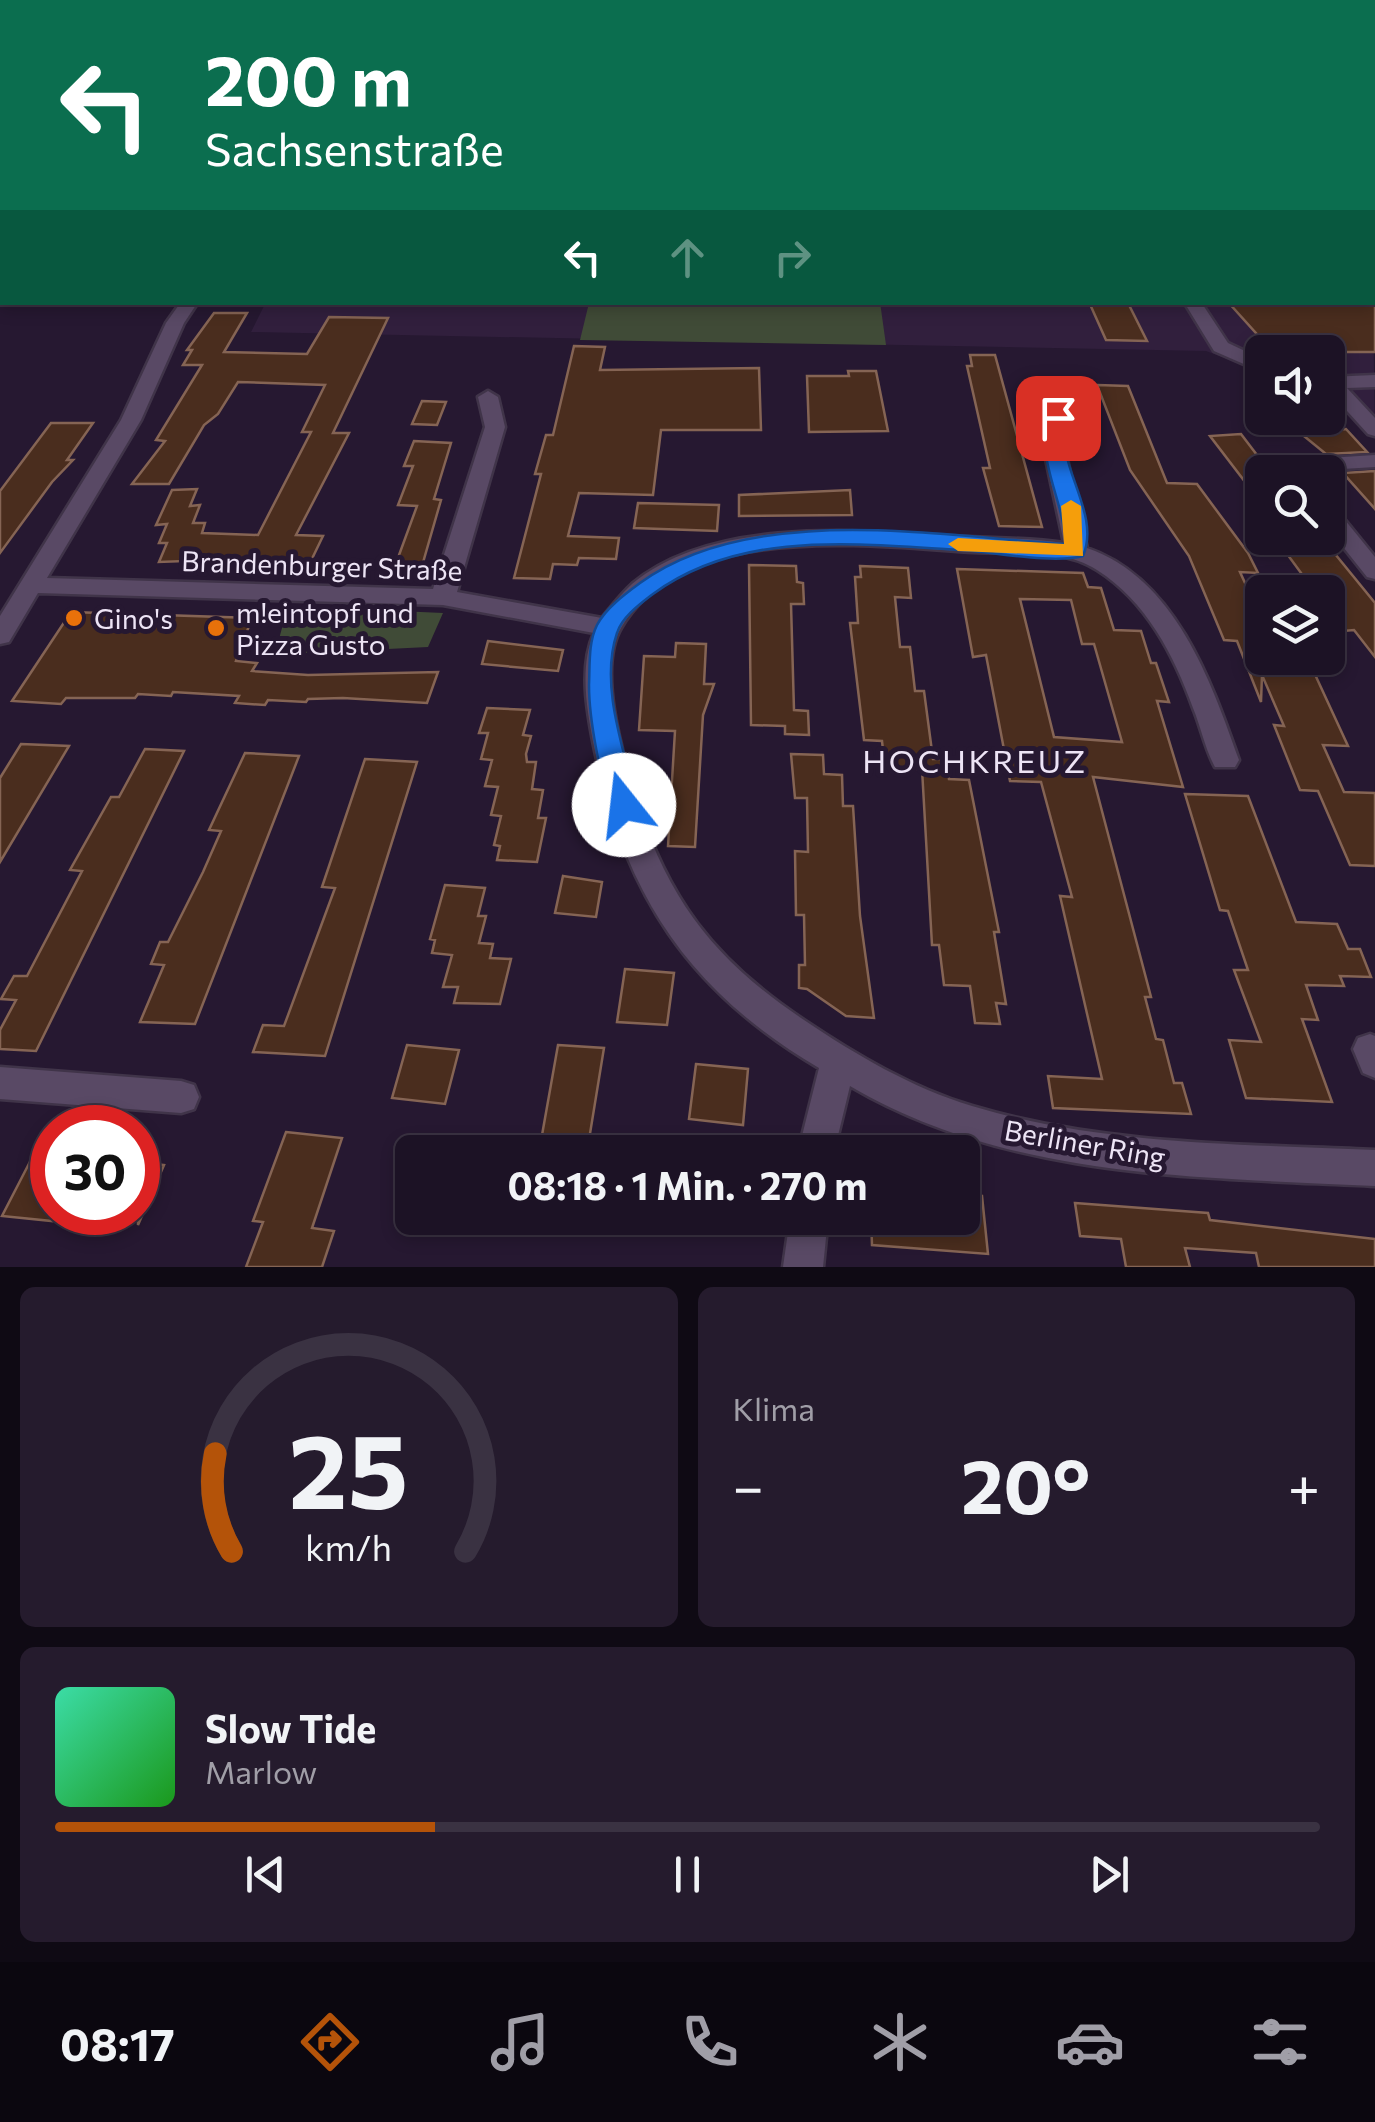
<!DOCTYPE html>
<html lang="de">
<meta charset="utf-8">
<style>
:root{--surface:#1c1225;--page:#251b2d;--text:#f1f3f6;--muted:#a09ea7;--line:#3a3242;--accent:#b45309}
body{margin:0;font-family:Commissioner,sans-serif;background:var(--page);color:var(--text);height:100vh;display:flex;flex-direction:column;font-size:38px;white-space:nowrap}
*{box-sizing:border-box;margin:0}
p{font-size:32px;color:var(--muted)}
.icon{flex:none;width:55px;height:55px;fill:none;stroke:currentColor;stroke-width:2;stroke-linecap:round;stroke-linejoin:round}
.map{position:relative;height:1267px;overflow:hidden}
.drawer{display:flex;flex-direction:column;gap:20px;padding:20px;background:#0f0a14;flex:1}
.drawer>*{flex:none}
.hud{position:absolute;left:0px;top:0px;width:1375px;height:305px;box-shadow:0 5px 15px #0003,0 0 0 2px var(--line);background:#0b6e4f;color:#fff;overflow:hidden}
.controls{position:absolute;left:1245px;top:335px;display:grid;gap:20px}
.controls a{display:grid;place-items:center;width:100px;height:100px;border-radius:15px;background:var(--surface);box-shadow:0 5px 15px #0003,0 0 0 2px var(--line);font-size:50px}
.speed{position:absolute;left:30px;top:1105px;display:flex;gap:20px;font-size:50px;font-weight:700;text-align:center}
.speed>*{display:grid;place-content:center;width:130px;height:130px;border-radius:50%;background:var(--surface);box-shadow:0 5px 15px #0003,0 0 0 2px var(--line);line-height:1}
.speed .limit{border:15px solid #d22;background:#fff;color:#111}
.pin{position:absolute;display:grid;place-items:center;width:85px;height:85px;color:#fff;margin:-42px;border-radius:20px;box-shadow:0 5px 15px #0006}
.me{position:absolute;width:110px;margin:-55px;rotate:344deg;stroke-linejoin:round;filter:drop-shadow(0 0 8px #0008)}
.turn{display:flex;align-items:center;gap:35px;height:210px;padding:0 40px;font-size:45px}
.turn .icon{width:130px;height:130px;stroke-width:2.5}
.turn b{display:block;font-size:70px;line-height:85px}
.lanes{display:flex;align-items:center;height:95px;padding:0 40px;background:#0003;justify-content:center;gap:50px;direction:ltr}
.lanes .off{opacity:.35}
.big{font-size:75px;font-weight:700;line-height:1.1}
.drawer .widget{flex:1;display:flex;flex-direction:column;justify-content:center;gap:15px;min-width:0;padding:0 35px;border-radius:15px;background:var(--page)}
.drawer .dial{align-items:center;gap:0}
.dial svg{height:260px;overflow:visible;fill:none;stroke:var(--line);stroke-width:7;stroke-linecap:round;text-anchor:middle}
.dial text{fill:var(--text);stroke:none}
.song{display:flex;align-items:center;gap:30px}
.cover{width:120px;height:120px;border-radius:15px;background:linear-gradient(135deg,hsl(160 70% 55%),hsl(120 70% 35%))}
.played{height:10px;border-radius:5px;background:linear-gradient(90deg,var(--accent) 30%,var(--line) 30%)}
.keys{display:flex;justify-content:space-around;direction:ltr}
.heat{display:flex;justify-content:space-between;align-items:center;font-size:55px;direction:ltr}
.drawer .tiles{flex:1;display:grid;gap:20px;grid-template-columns:1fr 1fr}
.widget:last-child{grid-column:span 2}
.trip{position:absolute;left:395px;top:1135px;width:585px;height:100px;border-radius:15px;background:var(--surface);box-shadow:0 5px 15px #0003,0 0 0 2px var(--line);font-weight:700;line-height:100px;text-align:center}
.tabs{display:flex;height:160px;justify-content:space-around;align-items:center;background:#0b070f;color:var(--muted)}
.tabs .icon{width:70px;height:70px}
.tabs .current{color:var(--accent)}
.tabs b{font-size:45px;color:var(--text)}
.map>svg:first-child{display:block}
.built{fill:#311f3d}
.green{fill:#404b37}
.building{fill:#4a2d1e;stroke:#856454;stroke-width:2.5;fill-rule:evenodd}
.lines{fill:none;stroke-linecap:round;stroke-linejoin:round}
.street-casing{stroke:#403449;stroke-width:5}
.secondary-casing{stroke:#403449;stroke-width:5}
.street{fill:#594965;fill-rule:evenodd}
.secondary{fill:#594965;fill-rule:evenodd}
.route{fill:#1a73e8;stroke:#114b97;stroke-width:2.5}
.slow{fill:#f59e0b}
.food-dot{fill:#e8710a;stroke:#261831;stroke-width:4}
.labels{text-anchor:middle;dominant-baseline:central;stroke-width:10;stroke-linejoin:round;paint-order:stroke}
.street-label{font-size:28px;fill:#ede4f5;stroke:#261831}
.poi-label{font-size:28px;fill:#ede4f5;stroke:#261831;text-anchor:start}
.quarter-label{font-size:32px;letter-spacing:2.5px;fill:#ede4f5;stroke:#261831}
</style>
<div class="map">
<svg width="1375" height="1267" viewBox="0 0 1375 1267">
<rect width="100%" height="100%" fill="#261831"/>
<!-- built -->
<path class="built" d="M0 0H1064L1066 2H2V72Z
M1372 247 1375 431 1353 407 1328 397V352H1262V372L1206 351 251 332 266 302H1372Z"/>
<!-- green -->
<path class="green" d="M880 302 886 345 580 340 589 303Z
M288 606 443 613 428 647 287 654 276 650Z"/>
<!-- building -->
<path class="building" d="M1089 302 1128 303 1147 341 1106 340Z
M1228 302H1375V352H1273Z
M214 313H247L224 352 307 354 329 317 388 318 333 433H349L296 535 323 536 308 567 237 565 240 559 159 562 167 543H159L167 524 156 525 172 490 197 489 190 506 200 505 193 523H205L202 533 258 535 311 432H302L325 385 238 382 218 414 204 425 169 484H132L165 441 156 440 202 365H183L192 350H187Z
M574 346 605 347 600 370 759 368 761 430H661L653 495 579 493 568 536 619 538 616 559 579 558 577 565 553 564 550 579 514 578 541 474H535L546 435H553Z
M970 355H995L1042 527 999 526 983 468H990L967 366H972Z
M848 371H876L888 431 809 432 807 376H849Z
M1097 385 1128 386 1167 483 1197 484 1248 553 1258 573 1240 572 1262 620V658H1292L1297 667 1312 668 1348 746 1323 745 1344 792 1375 793V866L1350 865 1318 791 1300 790 1274 725 1284 726 1262 675 1261 702 1237 641 1224 640 1189 556 1130 470Z
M422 401 446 402 437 425 412 424Z
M51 423H93L67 460H73L52 482 0 553V491Z
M1346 429 1367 452 1326 454 1299 432Z
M1241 434 1260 459 1262 504 1210 436Z
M414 441 451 443 434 499 441 500 422 566H395L417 506 398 505 413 466H404Z
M1375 471V509L1343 473Z
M850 490 852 515 739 516V495Z
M638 503 719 505 717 531 634 528Z
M1289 538H1322L1375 603V657L1354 630 1343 631 1328 609V592H1315L1282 547H1296Z
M749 565 796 566 797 582 803 583 804 604H791L794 710 808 711 809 735 785 734V726L751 725Z
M860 566 908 568 911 598 895 597 900 647H910L915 691H924L933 759H947L949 779 969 780 999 932H994L1006 1004 996 1003 1000 1024 975 1023 970 986 944 985 939 945H932L922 769 885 768 882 741 864 740 850 623H858L855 577H861Z
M957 569 1083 573 1088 587 1101 588 1114 630 1141 631 1151 663H1156L1169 702 1157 701 1183 787 1093 777 1151 997H1145L1156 1039 1163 1040 1174 1083H1182L1191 1114 1053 1108 1048 1076 1102 1079 1060 896 1072 897 1041 782 1010 781 986 655 973 657ZM1020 599 1071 600 1082 644H1094L1122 742 1054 737Z
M71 612 252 618 236 661 257 663 252 671 308 675 438 672 427 703 343 698 308 699 306 702 268 700 265 705 235 703 239 696 173 692 171 696 138 694 135 698H66L61 704 12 701Z
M488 641 563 650 558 671 482 664Z
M676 643 706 644 704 684H714L703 715 695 847 668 846 675 731 639 730 644 656 675 657Z
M487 708 530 710 523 735 531 736 526 754 527 762H536L532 789 543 790 538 818H546L537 862 497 860 500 846 494 845 501 816 491 815 498 787 485 786 492 760 481 759 488 733H479Z
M21 744 69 746 0 862V778Z
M145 749 184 751 36 1051 0 1049V1030L16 1000 1 999 14 976H27L82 871 70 870 111 797H119Z
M245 753 299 756 195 1024 140 1022 164 965 151 964 160 942H168L203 872 221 831 209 830Z
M791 754 823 755 824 774 842 775 843 806H853L860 916 874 1018 846 1016 807 989 799 988V965H805L804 915H796L795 851 808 852 807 798H795Z
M365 759 417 762 325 1056 253 1052 263 1025 284 1026 335 888 322 887Z
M1185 794 1248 796 1296 922 1337 924 1348 949H1360L1371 977 1340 976 1344 986 1306 985 1318 1020 1302 1019 1332 1102 1246 1098 1229 1040 1261 1042 1234 970H1248L1228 911 1220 910Z
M563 876 602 882 596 917 555 913Z
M445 885 485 888 478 916H486L479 943 493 944 490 958 511 959 500 1004 454 1003 458 987H443L452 955 432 953 435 940 430 939Z
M625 969 674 973 667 1025 617 1022Z
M407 1045 459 1050 445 1104 392 1098Z
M558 1045 604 1048 587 1152H539Z
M696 1064 748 1069 743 1125 689 1119Z
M286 1132 342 1138 312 1228 334 1231 322 1267H246L263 1222 253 1221Z
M35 1152 52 1154V1221L2 1216Z
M138 1162 164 1165 138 1225Z
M962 1194 982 1196 988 1254 872 1245 871 1218H962Z
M1075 1203 1208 1213 1210 1220 1375 1239V1267H1259L1256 1253 1185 1248 1190 1267H1126L1121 1239 1080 1236Z"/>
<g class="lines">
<!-- street casing -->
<g class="street-casing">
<path id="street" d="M932 0H942V2H932Z
M0 286H2V296H0Z
M181 302H198L184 323 141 420 47 578 433 589 485 427 478 397 488 391 498 397 505 427 457 592 602 618C611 607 621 594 632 584 711 518 854 530 950 536 988 539 1026 537 1064 543L1044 450 1050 414H1064L1065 450 1087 548C1175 578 1211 681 1239 760L1235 767H1215C1205 749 1201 727 1193 708 1174 655 1146 601 1097 570 1062 547 1014 554 974 552 870 546 684 520 621 628 597 668 622 753 635 795 667 899 714 960 804 1020 856 1055 912 1088 972 1106 1102 1145 1241 1144 1375 1150V1186C1197 1177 1008 1179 850 1086L834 1152H798L819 1068C688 991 624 893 594 746 587 711 579 667 594 633L443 605 38 593 9 642 0 644V616L121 420 166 323Z
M1184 302H1201L1228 343 1262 359V372L1214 351Z
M1375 375V387L1347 388 1375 418V436L1368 434 1328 390V377Z
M1375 455V467L1293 472 1312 459Z
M1328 507 1336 509 1375 557V579L1367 577 1328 528Z
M1370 1034 1375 1036V1078L1363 1073 1353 1049 1358 1038Z
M0 1067 181 1081 194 1085 199 1097 194 1109 181 1113 0 1099Z
M790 1218H828L823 1267H783Z"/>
</g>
<!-- secondary casing -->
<g class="secondary-casing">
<path id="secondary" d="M1130 0H1146L1147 2H1131Z
M0 72H2V82H0Z
M1372 166 1375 167V181L1372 180Z
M1372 211H1375L1372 224Z"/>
</g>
<!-- street -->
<use href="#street" class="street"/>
<!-- secondary -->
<use href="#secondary" class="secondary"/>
</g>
<!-- route -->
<path class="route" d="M1051 414 1067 418C1052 463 1102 511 1083 556 1051 564 995 552 961 550 858 544 741 529 653 594 640 604 622 617 617 633 599 686 625 752 637 805L633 812H615C600 785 589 716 589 685 590 666 588 643 597 625 606 608 625 594 640 583 751 502 936 536 1065 544 1066 503 1031 452 1051 414Z"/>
<!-- slow -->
<path class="slow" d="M1071 500 1081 506 1083 556 958 551 948 544 958 538 1064 544 1061 506Z"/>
<!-- markers -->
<g class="food-dot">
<circle cx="74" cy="618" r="10"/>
<circle cx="216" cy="628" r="10"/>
</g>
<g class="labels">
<!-- street labels -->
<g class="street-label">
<text transform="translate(322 565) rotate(2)">Brandenburger Straße</text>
<text transform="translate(1085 1143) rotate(10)">Berliner Ring</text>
</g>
<!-- poi labels -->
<g class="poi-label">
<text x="236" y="612">m!eintopf und<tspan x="236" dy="32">Pizza Gusto</tspan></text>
<text x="94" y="618">Gino's</text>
</g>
<!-- quarter labels -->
<g class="quarter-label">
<text x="975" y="760">HOCHKREUZ</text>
</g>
</g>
</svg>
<div class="controls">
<a><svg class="icon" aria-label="sound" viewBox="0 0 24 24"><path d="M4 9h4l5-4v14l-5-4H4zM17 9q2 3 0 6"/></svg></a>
<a><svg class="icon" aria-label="search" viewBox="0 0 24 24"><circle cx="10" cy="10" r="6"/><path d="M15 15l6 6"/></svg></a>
<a><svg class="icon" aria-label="layers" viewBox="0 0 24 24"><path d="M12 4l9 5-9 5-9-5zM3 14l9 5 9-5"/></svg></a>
</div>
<div class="speed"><div class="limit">30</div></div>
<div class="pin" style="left:1058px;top:418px;background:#d93025"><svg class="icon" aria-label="arrive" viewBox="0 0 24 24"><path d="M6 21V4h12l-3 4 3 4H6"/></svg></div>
<svg class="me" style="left:624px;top:805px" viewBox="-20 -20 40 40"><circle r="19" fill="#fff"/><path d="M0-13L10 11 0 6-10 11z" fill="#1a73e8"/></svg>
<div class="trip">08:18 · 1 Min. · 270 m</div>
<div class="hud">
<div class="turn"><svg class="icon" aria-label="left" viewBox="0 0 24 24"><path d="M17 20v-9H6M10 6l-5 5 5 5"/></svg><div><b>200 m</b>Sachsenstraße</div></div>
<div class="lanes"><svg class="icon" aria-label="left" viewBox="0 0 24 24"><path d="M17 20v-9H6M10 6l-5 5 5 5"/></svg><svg class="icon off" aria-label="ahead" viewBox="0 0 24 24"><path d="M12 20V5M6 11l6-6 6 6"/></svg><svg class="icon off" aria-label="right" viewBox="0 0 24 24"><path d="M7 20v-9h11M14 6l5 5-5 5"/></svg></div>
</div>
</div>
<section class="drawer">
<div class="tiles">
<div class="widget dial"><svg viewBox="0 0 100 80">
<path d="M14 69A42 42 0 1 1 86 69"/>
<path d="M14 69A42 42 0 0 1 9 39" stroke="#b45309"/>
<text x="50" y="56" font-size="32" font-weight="700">25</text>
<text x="50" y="72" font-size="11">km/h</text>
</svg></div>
<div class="widget"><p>Klima</p>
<div class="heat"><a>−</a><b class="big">20°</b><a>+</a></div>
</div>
<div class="widget">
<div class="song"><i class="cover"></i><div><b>Slow Tide</b><p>Marlow</p></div></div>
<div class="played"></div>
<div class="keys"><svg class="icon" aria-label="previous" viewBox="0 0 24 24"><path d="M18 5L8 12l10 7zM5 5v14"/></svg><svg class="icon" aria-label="pause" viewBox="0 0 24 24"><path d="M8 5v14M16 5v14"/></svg><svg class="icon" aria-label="next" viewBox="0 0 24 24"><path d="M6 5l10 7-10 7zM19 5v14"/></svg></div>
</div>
</div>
</section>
<nav class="tabs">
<b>08:17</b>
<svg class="icon current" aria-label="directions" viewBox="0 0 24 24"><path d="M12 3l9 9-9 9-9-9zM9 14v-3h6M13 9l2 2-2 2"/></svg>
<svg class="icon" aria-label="music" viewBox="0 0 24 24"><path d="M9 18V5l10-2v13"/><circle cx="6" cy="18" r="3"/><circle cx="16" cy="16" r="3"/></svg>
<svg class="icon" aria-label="phone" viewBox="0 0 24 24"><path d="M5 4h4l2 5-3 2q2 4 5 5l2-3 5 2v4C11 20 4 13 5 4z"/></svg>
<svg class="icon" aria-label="climate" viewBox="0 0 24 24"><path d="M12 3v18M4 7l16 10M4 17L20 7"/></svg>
<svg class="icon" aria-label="car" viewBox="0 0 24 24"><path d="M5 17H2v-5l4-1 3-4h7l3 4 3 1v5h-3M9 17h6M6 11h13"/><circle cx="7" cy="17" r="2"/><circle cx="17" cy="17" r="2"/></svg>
<svg class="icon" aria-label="filters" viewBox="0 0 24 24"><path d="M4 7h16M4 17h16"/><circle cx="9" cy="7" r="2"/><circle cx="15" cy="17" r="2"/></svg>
</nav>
